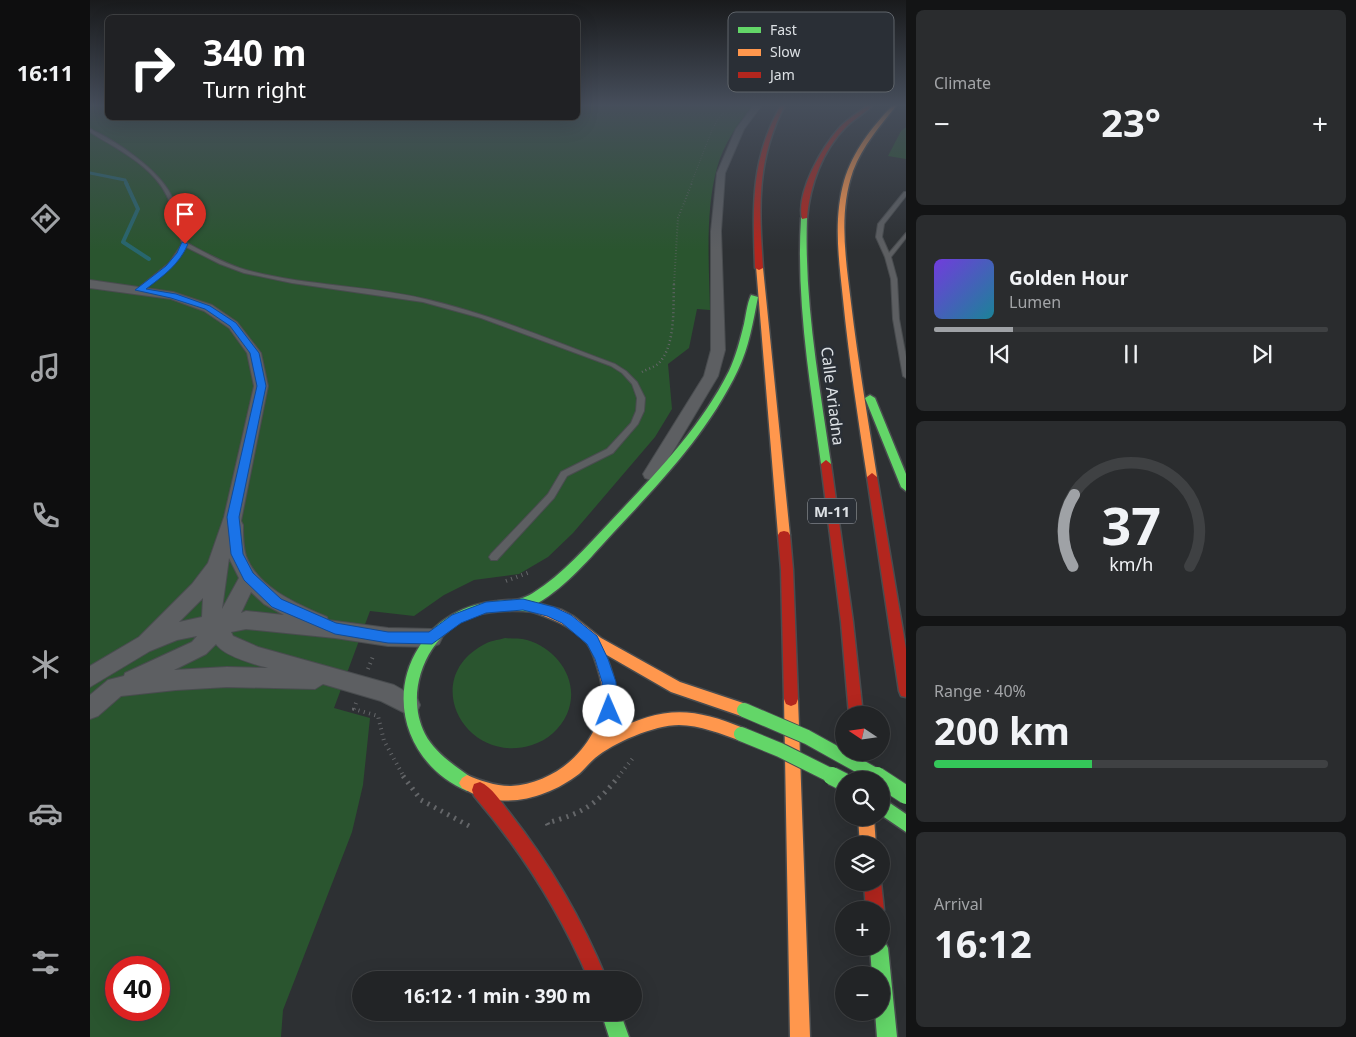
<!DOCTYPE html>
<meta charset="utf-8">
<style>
:root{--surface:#222426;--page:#2a2c2e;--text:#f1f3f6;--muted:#a2a4a7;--line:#3f4143;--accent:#9fa2a6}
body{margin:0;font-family:"Noto Sans",sans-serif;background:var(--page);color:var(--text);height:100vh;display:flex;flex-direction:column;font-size:19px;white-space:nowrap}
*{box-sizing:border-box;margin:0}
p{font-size:16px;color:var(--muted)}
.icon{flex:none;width:28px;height:28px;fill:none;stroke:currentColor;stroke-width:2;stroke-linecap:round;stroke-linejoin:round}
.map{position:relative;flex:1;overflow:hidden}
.side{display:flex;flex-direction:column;gap:10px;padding:10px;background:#131415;width:450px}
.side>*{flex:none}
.top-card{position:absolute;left:15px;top:15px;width:475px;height:105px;border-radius:8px;box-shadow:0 5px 20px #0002,0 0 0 1px var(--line);background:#202124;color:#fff;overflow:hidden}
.needle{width:32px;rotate:283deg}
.fabs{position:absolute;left:745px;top:706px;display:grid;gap:10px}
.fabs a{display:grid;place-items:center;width:55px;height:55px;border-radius:50%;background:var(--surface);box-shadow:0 5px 20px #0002,0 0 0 1px var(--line);font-size:25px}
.speed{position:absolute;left:15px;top:956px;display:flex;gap:10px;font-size:25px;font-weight:700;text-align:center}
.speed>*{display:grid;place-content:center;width:65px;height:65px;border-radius:50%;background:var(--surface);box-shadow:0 5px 20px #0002,0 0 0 1px var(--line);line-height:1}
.speed .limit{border:8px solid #d22;background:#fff;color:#111}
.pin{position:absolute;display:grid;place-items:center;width:42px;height:42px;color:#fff;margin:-51px -21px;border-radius:50% 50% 50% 0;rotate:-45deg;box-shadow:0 0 5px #0007}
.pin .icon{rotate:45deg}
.me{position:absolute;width:55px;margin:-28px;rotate:359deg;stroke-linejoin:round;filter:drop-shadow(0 0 4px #0008)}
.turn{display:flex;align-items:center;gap:18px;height:105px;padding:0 15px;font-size:22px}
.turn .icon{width:65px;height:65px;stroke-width:2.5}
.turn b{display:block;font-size:35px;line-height:42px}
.big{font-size:38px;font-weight:700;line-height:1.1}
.side .card{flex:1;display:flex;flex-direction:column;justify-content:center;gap:8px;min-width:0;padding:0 18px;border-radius:8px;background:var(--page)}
.side .dial{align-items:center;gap:0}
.dial svg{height:130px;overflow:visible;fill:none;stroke:var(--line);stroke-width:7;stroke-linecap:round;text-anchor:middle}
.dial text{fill:var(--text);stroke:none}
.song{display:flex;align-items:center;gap:15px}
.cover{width:60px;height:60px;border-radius:8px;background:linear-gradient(135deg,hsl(260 70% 55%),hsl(190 70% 35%))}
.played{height:5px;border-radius:2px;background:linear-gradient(90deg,var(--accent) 20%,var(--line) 20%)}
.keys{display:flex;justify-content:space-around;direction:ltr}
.heat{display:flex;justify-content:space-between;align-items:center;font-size:28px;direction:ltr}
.charge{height:8px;border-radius:4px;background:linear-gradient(90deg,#34c759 40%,var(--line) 0)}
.trip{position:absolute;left:262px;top:971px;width:290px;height:50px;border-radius:25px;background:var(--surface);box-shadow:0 5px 20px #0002,0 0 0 1px var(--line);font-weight:700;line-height:50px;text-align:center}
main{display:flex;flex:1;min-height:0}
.menu{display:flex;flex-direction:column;width:90px;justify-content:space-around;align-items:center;background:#0e0e0f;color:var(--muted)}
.menu .icon{width:35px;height:35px}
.menu .on{color:var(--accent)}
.menu b{font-size:22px;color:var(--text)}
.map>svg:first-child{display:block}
.green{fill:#2a552f;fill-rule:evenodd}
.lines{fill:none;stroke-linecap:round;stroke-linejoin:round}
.stream-far1{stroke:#28666e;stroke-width:3}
.stream{stroke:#28666e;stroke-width:4}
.lane-casing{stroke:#494c4f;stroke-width:2}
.street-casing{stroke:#494c4f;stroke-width:2}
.fast-casing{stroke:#494c4f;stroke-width:3}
.slow-casing{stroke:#494c4f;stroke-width:3}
.jam-casing{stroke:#494c4f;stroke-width:3}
.path-far4{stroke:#646669;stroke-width:1;stroke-dasharray:0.5 2;stroke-linecap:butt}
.path-far3{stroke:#646669;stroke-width:2;stroke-dasharray:0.5 2.5;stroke-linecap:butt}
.path-far2{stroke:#646669;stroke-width:2.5;stroke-dasharray:1 3;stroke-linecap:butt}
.path-far1{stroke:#646669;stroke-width:4;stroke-dasharray:1 4.5;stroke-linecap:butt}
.path{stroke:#646669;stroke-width:5;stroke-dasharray:2 5.5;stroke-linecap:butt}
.lane{fill:#5d5f62;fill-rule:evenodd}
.street{fill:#5d5f62;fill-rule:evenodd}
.fast{fill:#63d668;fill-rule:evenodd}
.slow{fill:#ff974d;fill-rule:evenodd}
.jam{fill:#b3261e;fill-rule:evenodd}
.fast-bridge-far1-casing{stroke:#494c4f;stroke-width:16;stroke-linecap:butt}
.fast-bridge-casing{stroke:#494c4f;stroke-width:20;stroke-linecap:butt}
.fast-bridge-far1{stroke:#63d668;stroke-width:14}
.fast-bridge{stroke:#63d668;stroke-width:18}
.route{fill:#1a73e8;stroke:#114b97}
.labels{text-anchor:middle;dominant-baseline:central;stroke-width:5;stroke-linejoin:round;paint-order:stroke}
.shield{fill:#2a2f36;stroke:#a7abb0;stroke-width:1}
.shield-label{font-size:15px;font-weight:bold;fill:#dce0e4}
.street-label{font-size:16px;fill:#dce0e4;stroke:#2a2f36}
.key{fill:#2a2f36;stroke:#5f646a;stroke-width:1}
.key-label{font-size:14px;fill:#dce0e4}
</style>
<main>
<nav class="menu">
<b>16:11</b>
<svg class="icon on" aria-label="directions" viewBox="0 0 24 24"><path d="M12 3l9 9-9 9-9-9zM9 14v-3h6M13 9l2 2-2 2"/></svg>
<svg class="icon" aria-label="music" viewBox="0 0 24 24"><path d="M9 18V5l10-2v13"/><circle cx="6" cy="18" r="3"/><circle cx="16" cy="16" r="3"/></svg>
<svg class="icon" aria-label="phone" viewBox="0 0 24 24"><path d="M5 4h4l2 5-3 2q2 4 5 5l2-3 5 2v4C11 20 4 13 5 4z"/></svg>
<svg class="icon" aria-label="climate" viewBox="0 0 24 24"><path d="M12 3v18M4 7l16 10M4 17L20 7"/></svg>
<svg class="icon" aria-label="car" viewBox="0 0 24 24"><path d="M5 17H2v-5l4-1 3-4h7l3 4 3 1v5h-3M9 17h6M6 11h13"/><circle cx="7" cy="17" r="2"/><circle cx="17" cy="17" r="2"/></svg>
<svg class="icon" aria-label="filters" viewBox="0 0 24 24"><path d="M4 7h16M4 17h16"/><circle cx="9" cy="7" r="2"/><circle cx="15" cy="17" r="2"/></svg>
</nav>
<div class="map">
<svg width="816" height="1037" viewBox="0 0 816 1037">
<rect width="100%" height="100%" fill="#2d3033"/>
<!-- green -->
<path class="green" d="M0 105H17L18 118H488V105H663C648 123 633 145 627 168 615 211 619 265 620 310L607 309 599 348 578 364 582 409 565 437 483 533 458 557 429 574 384 580 354 595 324 616 280 611 244 708 280 718 273 785 262 832 193 1010 191 1037H0ZM26 968H69V1010H26Z
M816 127V159L798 156 811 131Z
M415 638C422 639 430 638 437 640 468 649 491 682 477 714 470 729 458 740 442 745 376 766 329 680 393 645 399 641 408 640 415 638Z"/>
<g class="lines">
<!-- stream-far1 -->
<path class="stream-far1" d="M0 173 35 180 37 184"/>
<!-- stream -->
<path class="stream" d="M36 183 48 209 33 242 59 259"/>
<!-- lane casing -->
<g class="lane-casing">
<path id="lane" d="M0 129C26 141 68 169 81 195 89 210 91 227 97 243 116 253 135 264 156 270 214 286 276 285 335 299 400 314 463 341 525 364L536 371 547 382 555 398 554 411 548 424 523 453 477 476 464 498 407 560H401L399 557 401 554 458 494 471 472 517 449 541 423 546 411 547 398 542 384 532 373 521 366 391 318 333 302 202 283 154 273 130 264 96 247C86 266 68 278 51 291H47V289L79 263 92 244C87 228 84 211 77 196 63 166 27 149 0 132Z
M814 192H816V196L794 224 792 237 799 253 816 233V238L801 257 807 279 809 319 816 357V378L813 376 803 319 801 279 795 257 786 237 788 224Z"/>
</g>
<!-- street casing -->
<g class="street-casing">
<path id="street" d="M664 105H672L654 129 635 173 631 231 635 350 628 376 567 478 561 480 555 478 553 474 614 376 621 350V231L627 173 646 129Z
M0 280 83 292 122 305 147 322 171 353 178 386 151 521 153 525C153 535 153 546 156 556 168 588 207 604 237 617L238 620 298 628 342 629 349 632 352 638 349 644 342 647 298 646 245 638 156 629 141 632 143 636 168 647 304 685 327 698 330 705 327 712 319 715 291 701 233 684 225 689 137 687 86 690 31 696 8 716 0 719V695L18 680 34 676 35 673 102 642 107 636 87 640 60 651 0 687V666L49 637 102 584 118 563 134 517 164 386 157 353 139 328 114 311 81 299 0 288ZM139 558 149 578 132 609ZM161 592 174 604 194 615 156 611 151 613ZM113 598 112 617 89 622ZM126 644C134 656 163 664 178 668L137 667 84 670 116 654Z"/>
</g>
<!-- fast casing -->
<g class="fast-casing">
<path id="fast" d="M714 216 717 218C714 301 729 382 741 464L736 468 731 464C720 382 706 301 711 218Z
M661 295 668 297C663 322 659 347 648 370 618 433 569 484 523 533 500 558 477 586 448 603L450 607 448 611 444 612C424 610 403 610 383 616 338 632 313 691 335 734 345 753 365 766 382 778L385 783 382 788 377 791C320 767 295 700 329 647 346 619 375 604 407 601 423 599 428 602 443 593 473 574 496 547 520 522 564 475 610 429 639 371 646 356 650 340 654 324 656 315 657 304 661 295Z
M780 395 785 398 816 474V491L811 487 775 398Z
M791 797 816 814V832L791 815Z
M791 940 795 942 798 948 807 1037H787L785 1012H791V975H782L780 948H791Z
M511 1012H530L539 1037H519Z"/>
</g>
<!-- slow casing -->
<g class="slow-casing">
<path id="slow" d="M803 105H807C790 126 773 145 763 171 748 214 756 260 761 303 768 362 778 419 787 477L782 481 777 477C768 418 759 359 753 299 749 260 743 220 754 181 763 151 782 127 803 105Z
M666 266 673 268 700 535 698 538H690L688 535Z
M444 602 472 610 483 616 511 638 590 682 659 705 661 710 659 715 654 717 581 692 515 654C528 682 529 705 519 733 574 706 600 706 656 729L658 734 656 739 651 741C631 734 610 725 589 725 564 725 523 743 505 758 499 763 495 769 489 774 464 793 431 805 400 799 390 798 380 792 372 788L369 783 372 778 377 775C391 781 405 786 421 786 475 783 523 731 510 677 507 666 503 650 496 642 480 625 460 618 440 611L438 607 440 603Z
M701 692 706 694 708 699 720 1037H700L694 699 696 694Z
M768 818H784L786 845H770Z"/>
</g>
<!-- jam casing -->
<g class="jam-casing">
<path id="jam" d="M691 105H695C666 160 669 207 673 268L669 270 665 268C663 207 660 160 691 105Z
M778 105H783C775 113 764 119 756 127 732 151 720 185 717 218L712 219C706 192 732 147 750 127 759 118 769 112 778 105Z
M736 460 741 464 763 622 773 715H759L751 622 731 464Z
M782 473 787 477 816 649V697L811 696 809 691 777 477Z
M694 531 698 532 700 535 703 570 708 699 706 704 701 706 696 704 694 699 691 570 688 535 690 532Z
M390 782C402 787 411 802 419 812 460 864 492 919 517 980H499C470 912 432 852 384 796L382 790 384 784Z
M774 882H791L794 910 791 916V910H776Z"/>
</g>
<!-- path-far4 -->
<path class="path-far4" d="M601 184 622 130 628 119 643 105"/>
<!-- path-far3 -->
<path class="path-far3" d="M584 284 588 218 602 183"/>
<!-- path-far2 -->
<path class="path-far2" d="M552 372C557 369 565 367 569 363 586 345 583 306 584 283"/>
<!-- path-far1 -->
<path class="path-far1" d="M416 581 440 572
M278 669 284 654
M266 703 264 709 288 716 294 741 314 777
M528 777 543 758"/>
<!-- path -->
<path class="path" d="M313 776 331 800 381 827
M458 825 457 823C493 813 506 805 529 776"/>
<!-- lane -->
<use href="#lane" class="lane"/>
<!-- street -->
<use href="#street" class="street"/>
<!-- fast -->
<use href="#fast" class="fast"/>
<!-- slow -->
<use href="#slow" class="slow"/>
<!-- jam -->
<use href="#jam" class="jam"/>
<!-- fast-bridge-far1 casing -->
<g class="fast-bridge-far1-casing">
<path id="fast-bridge-far1" d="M654 710 717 737 789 777
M651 734 690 750 744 777"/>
</g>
<!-- fast-bridge casing -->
<g class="fast-bridge-casing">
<path id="fast-bridge" d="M742 776 754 782
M787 776 816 795"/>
</g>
<!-- fast-bridge-far1 -->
<use href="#fast-bridge-far1" class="fast-bridge-far1"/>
<!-- fast-bridge -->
<use href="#fast-bridge" class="fast-bridge"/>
</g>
<!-- sky -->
<linearGradient id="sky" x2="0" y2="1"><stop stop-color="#191a1c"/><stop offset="0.42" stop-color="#464e5b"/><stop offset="1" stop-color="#464e5b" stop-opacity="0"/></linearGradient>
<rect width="816" height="250" fill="url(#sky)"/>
<!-- route -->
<path class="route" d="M92 242 98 244C89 265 73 276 56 289L86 294 120 306 146 323 169 353 176 386 149 517 153 554 163 573 191 599 246 623 298 632H339L362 615 396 602 433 599 464 607 481 615 507 636 518 659 526 682 527 711 524 716 519 718 514 716 512 711V682L505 659 497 644 472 623 457 616 433 610 396 613 371 623 342 644 298 643 245 634 182 607 154 580 141 554 137 517 167 386 160 353 140 326 115 309 81 298 45 290 76 266 87 253Z"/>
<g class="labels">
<!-- shield labels -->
<rect class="shield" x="718" y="498.5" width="48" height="25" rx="4"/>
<g class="shield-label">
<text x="742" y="511">M-11</text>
</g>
<!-- street labels -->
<g class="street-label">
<text transform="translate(743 396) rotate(83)">Calle Ariadna</text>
</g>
</g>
<!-- legend -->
<rect x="638" y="12" width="166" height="80" rx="8" class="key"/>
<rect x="648" y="27" width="23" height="6" fill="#63d668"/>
<rect x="648" y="49" width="23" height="7" fill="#ff974d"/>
<rect x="648" y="72" width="23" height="6" fill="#b3261e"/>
<g class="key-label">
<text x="680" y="35">Fast</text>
<text x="680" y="57">Slow</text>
<text x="680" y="80">Jam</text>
</g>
</svg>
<div class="fabs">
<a><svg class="needle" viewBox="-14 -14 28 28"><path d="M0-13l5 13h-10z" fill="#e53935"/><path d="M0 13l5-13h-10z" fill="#a2a4a7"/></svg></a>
<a><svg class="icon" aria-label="search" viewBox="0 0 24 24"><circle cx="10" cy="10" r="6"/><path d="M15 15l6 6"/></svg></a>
<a><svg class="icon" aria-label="layers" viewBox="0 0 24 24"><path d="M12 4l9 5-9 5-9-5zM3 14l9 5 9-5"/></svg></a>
<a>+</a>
<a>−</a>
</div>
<div class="speed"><div class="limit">40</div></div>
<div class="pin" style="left:95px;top:244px;background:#d93025"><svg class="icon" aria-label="arrive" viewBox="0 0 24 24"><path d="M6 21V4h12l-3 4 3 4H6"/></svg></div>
<svg class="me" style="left:519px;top:711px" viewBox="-20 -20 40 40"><circle r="19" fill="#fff"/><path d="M0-13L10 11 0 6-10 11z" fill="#1a73e8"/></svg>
<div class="trip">16:12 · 1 min · 390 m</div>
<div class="top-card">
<div class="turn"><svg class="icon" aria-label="right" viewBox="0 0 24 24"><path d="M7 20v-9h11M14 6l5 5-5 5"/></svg><div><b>340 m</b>Turn right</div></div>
</div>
</div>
<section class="side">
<div class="card"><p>Climate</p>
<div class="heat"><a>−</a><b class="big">23°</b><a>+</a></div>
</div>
<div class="card">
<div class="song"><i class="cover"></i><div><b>Golden Hour</b><p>Lumen</p></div></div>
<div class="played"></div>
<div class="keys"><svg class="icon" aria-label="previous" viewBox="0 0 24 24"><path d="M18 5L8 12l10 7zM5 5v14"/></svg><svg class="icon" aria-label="pause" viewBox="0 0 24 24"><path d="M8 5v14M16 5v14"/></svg><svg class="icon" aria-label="next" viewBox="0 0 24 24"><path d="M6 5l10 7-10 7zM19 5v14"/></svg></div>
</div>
<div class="card dial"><svg viewBox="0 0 100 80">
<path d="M14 69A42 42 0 1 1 86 69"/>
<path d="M14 69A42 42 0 0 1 15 25" stroke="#9fa2a6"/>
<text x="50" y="56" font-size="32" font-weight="700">37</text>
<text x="50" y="72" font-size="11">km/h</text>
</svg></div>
<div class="card"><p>Range · 40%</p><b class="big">200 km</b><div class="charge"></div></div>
<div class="card"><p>Arrival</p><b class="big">16:12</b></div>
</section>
</main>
